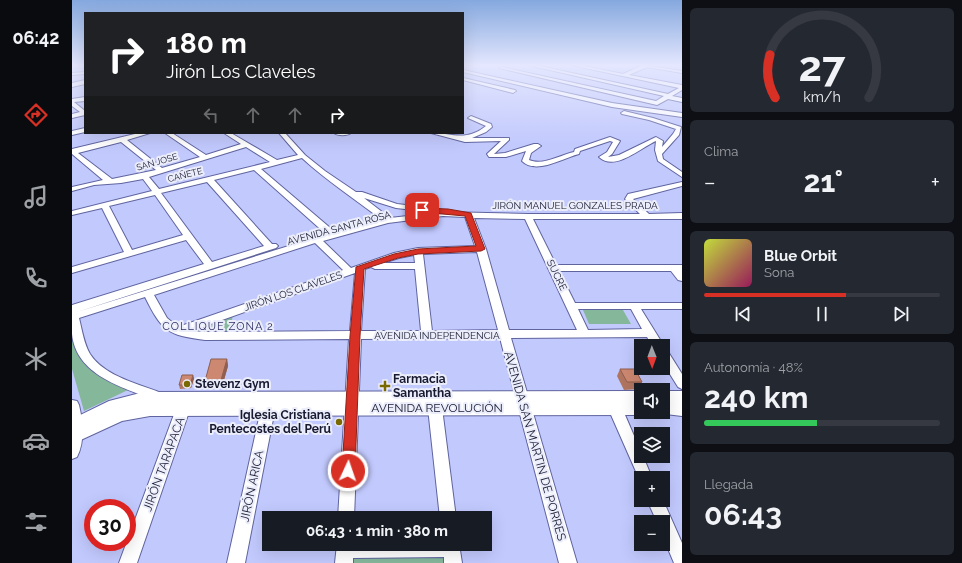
<!DOCTYPE html>
<html lang="es">
<meta charset="utf-8">
<style>
:root{--surface:#171b24;--page:#242831;--text:#f1f3f6;--muted:#9ea1a6;--line:#363941;--accent:#d93025}
body{margin:0;font-family:Raleway,sans-serif;background:var(--page);color:var(--text);height:100vh;display:flex;flex-direction:column;font-size:15px;white-space:nowrap}
*{box-sizing:border-box;margin:0}
p{font-size:13px;color:var(--muted)}
.icon{flex:none;width:22px;height:22px;fill:none;stroke:currentColor;stroke-width:2;stroke-linecap:round;stroke-linejoin:round}
.map{position:relative;flex:1;overflow:hidden}
.drawer{display:flex;flex-direction:column;gap:8px;padding:8px;background:#0d0f14;width:280px}
.drawer>*{flex:none}
.top-card{position:absolute;left:12px;top:12px;width:380px;height:122px;border-radius:0px;box-shadow:0 4px 16px #0002;background:#202124;color:#fff;overflow:hidden}
.needle{width:26px;rotate:179deg}
.controls{position:absolute;left:562px;top:339px;display:grid;gap:8px}
.controls a{display:grid;place-items:center;width:36px;height:36px;border-radius:0px;background:var(--surface);box-shadow:0 4px 16px #0002;font-size:20px}
.speed{position:absolute;left:12px;top:499px;display:flex;gap:8px;font-size:20px;font-weight:700;text-align:center}
.speed>*{display:grid;place-content:center;width:52px;height:52px;border-radius:50%;background:var(--surface);box-shadow:0 4px 16px #0002;line-height:1}
.speed .limit{border:6px solid #d22;background:#fff;color:#111}
.pin{position:absolute;display:grid;place-items:center;width:34px;height:34px;color:#fff;margin:-17px;border-radius:8px;box-shadow:0 2px 6px #0006}
.me{position:absolute;width:44px;margin:-22px;rotate:3deg;stroke-linejoin:round;filter:drop-shadow(0 0 3px #0008)}
.turn{display:flex;align-items:center;gap:14px;height:84px;padding:0 16px;font-size:18px}
.turn .icon{width:52px;height:52px;stroke-width:2.5}
.turn b{display:block;font-size:28px;line-height:34px}
.lanes{display:flex;align-items:center;height:38px;padding:0 16px;background:#0003;justify-content:center;gap:20px;direction:ltr}
.lanes .off{opacity:.35}
.big{font-size:30px;font-weight:700;line-height:1.1}
.drawer .card{flex:1;display:flex;flex-direction:column;justify-content:center;gap:6px;min-width:0;padding:0 14px;border-radius:6px;background:var(--page)}
.drawer .dial{align-items:center;gap:0}
.dial svg{height:104px;overflow:visible;fill:none;stroke:var(--line);stroke-width:7;stroke-linecap:round;text-anchor:middle}
.dial text{fill:var(--text);stroke:none}
.song{display:flex;align-items:center;gap:12px}
.cover{width:48px;height:48px;border-radius:6px;background:linear-gradient(135deg,hsl(70 70% 55%),hsl(330 70% 35%))}
.played{height:4px;border-radius:2px;background:linear-gradient(90deg,var(--accent) 60%,var(--line) 60%)}
.keys{display:flex;justify-content:space-around;direction:ltr}
.heat{display:flex;justify-content:space-between;align-items:center;font-size:22px;direction:ltr}
.charge{height:6px;border-radius:3px;background:linear-gradient(90deg,#34c759 48%,var(--line) 0)}
.trip{position:absolute;left:190px;top:511px;width:230px;height:40px;border-radius:0px;background:var(--surface);box-shadow:0 4px 16px #0002;font-weight:700;line-height:40px;text-align:center}
main{display:flex;flex:1;min-height:0}
.menu{display:flex;flex-direction:column;width:72px;justify-content:space-around;align-items:center;background:#090b0e;color:var(--muted)}
.menu .icon{width:28px;height:28px}
.menu .on{color:var(--accent)}
.menu b{font-size:18px;color:var(--text)}
.map>svg:first-child{display:block}
.green{fill:#85b79b}
.lines{fill:none;stroke-linecap:round;stroke-linejoin:round}
.minor-casing{stroke:#5f649f;stroke-width:2}
.major-casing{stroke:#5f649f;stroke-width:2}
.minor{fill:#fff;fill-rule:evenodd}
.major{fill:#fff;fill-rule:evenodd}
.wall{fill:#b07561}
.shaded-wall{fill:#905f4f}
.building{fill:#cd8871;stroke:#905f4f}
.route{fill:#d93025;stroke:#8d1f18}
.poi-dot{fill:#796900;stroke:#ebedfa;stroke-width:1.5}
.labels{text-anchor:middle;dominant-baseline:central;stroke-width:4;stroke-linejoin:round;paint-order:stroke}
.far-street-label{font-size:9px;fill:#171931;stroke:#ebedfa}
.street-label{font-size:10px;fill:#171931;stroke:#ebedfa}
.neighbourhood-label{font-size:11px;letter-spacing:1px;fill:#2f3066;stroke:#ebedfa}
.near-poi-label{font-size:12px;font-weight:bold;fill:#171931;stroke:#ebedfa;text-anchor:start}
.near-street-label{font-size:12px;fill:#171931;stroke:#ebedfa}
</style>
<main>
<nav class="menu">
<b>06:42</b>
<svg class="icon on" aria-label="directions" viewBox="0 0 24 24"><path d="M12 3l9 9-9 9-9-9zM9 14v-3h6M13 9l2 2-2 2"/></svg>
<svg class="icon" aria-label="music" viewBox="0 0 24 24"><path d="M9 18V5l10-2v13"/><circle cx="6" cy="18" r="3"/><circle cx="16" cy="16" r="3"/></svg>
<svg class="icon" aria-label="phone" viewBox="0 0 24 24"><path d="M5 4h4l2 5-3 2q2 4 5 5l2-3 5 2v4C11 20 4 13 5 4z"/></svg>
<svg class="icon" aria-label="climate" viewBox="0 0 24 24"><path d="M12 3v18M4 7l16 10M4 17L20 7"/></svg>
<svg class="icon" aria-label="car" viewBox="0 0 24 24"><path d="M5 17H2v-5l4-1 3-4h7l3 4 3 1v5h-3M9 17h6M6 11h13"/><circle cx="7" cy="17" r="2"/><circle cx="17" cy="17" r="2"/></svg>
<svg class="icon" aria-label="filters" viewBox="0 0 24 24"><path d="M4 7h16M4 17h16"/><circle cx="9" cy="7" r="2"/><circle cx="15" cy="17" r="2"/></svg>
</nav>
<div class="map">
<svg width="610" height="563" viewBox="0 0 610 563">
<rect width="100%" height="100%" fill="#c2c9fd"/>
<!-- green -->
<path class="green" d="M511 310H551L559 324H517Z
M161 315 157 333 124 331 120 329Z
M0 328 10 360 58 389 12 411 0 369Z
M373 556 374 563H280V557Z"/>
<g class="lines">
<!-- minor casing -->
<g class="minor-casing">
<path id="minor" d="M456 65H463L596 94 607 88 499 65H507L551 74 571 65 610 71V73L575 67 557 75 610 85V90L600 96 610 98V102L596 99 585 105 427 68 429 67 584 101 592 96Z
M391 70 540 103 610 113V117L540 107 391 72Z
M13 72V74L0 75V73Z
M391 78 443 90 444 91 441 93 391 80Z
M13 80V84L0 87V83Z
M13 97V101L2 102 13 111V115L0 118V114L8 112 0 106V99Z
M552 111 581 118 609 127 607 135 590 154 591 159 610 172V177L586 161 583 150 584 141C568 148 543 172 527 157L535 152 541 142 538 141 508 151 507 154C491 158 464 175 450 161L454 151 434 157H417L415 154 416 153 429 141 393 142 359 133C381 133 394 142 414 126L396 118 399 116 419 124 420 127 414 132 400 138H437V140L422 154 433 153 462 144H466L469 146 459 153 457 160C471 166 488 155 502 152L503 149 538 137 548 141 540 154 536 157 547 155 584 137 591 141 590 147 601 134 604 129 577 120 550 114 549 113Z
M13 128V132L0 135V131Z
M67 133H78L55 140 90 168 128 157 93 133H100L134 155 169 144 152 133H159L205 160 226 155 207 133H213L233 155 253 171 284 192H290L325 204 359 208 363 210 359 212 324 208 292 198 318 218 371 212 456 214H568L553 199 556 194 610 182V186L561 199 577 214 610 213V219H461L484 265H610V281L606 280 599 271H487L503 303H610V309H569L592 346 591 347V346H580L575 337 439 338 505 563H487L428 338 289 339 282 518H266L277 339 133 340C95 335 90 331 73 297L7 318C10 330 12 344 18 354 33 377 68 384 92 394L93 397 92 400 87 402 82 400C50 387 4 375 0 334 0 324 0 315 0 305L132 264 114 240 0 273V267L52 252 30 208 0 215V211L80 191 71 179 49 183 22 185 0 191V187L31 180 0 154V149ZM49 142 84 170 40 179 6 153ZM174 147 198 162 87 189 77 177ZM230 158C255 181 283 199 310 220L263 232 189 169ZM182 170 255 235 247 237 244 234H238L237 236 239 239 5 312 204 248 206 246 204 244H200L142 180ZM135 182 192 246 140 262 89 193ZM83 195 111 235 60 250 37 206ZM371 216 393 217 403 246 346 248 322 253 279 268 251 241 316 223ZM402 218 453 219 505 330H437L414 249ZM243 243 271 270 106 327 95 318 82 295ZM405 252 426 330 360 331 351 254ZM342 255 343 263H311L327 258ZM299 267 303 269H343L349 331H289L293 269ZM283 273 278 331 133 332 119 331ZM506 309H559L570 329 516 330Z
M262 133H279C275 136 266 136 262 133Z
M591 349 595 350 610 374V389L606 387 591 363Z
M0 400 5 401 7 405C11 422 13 441 5 457L0 459Z
M363 403 368 404 370 408 384 518H368L356 408 358 404Z
M543 403 548 404 550 408 569 452V456H571L580 478H569V483L536 408 538 404Z
M111 404 116 405 118 409 65 563H47L104 409 106 405Z
M196 404 201 405 203 409 173 563H155L189 409 191 405Z
M575 500H591L610 543V563H602L591 537V522H585Z
M265 544H387L390 563H372V557L281 558V563H263Z"/>
</g>
<!-- major casing -->
<g class="major-casing">
<path id="major" d="M569 391V412H575L569 415 78 416 50 421 0 444V419L37 401 72 392Z
M591 391H610V416L585 413 591 412Z"/>
</g>
<!-- minor -->
<use href="#minor" class="minor"/>
<!-- major -->
<use href="#major" class="major"/>
</g>
<!-- wall -->
<path class="wall" d="M155 359 156 366 150 387 135 388 133 381Z
M548 369 570 382 567 389 552 390 545 376Z
M121 375 122 379 119 388 108 389 107 385Z"/>
<!-- shaded-wall -->
<path class="shaded-wall" d="M155 359 156 366 150 387 149 380Z
M121 375 122 379 119 388 118 385Z"/>
<!-- building -->
<path class="building" d="M139 359H155L149 380 133 381Z
M548 369H563L570 382H555Z
M110 375H121L118 385H107Z"/>
<!-- sky -->
<linearGradient id="sky" x2="0" y2="1"><stop stop-color="#85a8de"/><stop offset="0.45" stop-color="#e4e7fe"/><stop offset="1" stop-color="#e4e7fe" stop-opacity="0"/></linearGradient>
<rect width="610" height="144" fill="url(#sky)"/>
<!-- route -->
<path class="route" d="M350 208 376 209 399 213 413 249 409 251 346 254 326 258 292 269 288 336 283 471 281 475 276 477 272 475 270 471 278 336 284 267 322 254 346 249 404 246 393 216 348 212V209Z"/>
<!-- markers -->
<g class="poi-dot">
<circle cx="115" cy="384" r="4"/>
<path d="M311 380h4v4h4v4h-4v4h-4v-4h-4v-4h4z"/>
<circle cx="267" cy="422" r="4"/>
</g>
<g class="labels">
<!-- far-street labels -->
<g class="far-street-label">
<text transform="translate(85 162) rotate(-16)">SAN JOSE</text>
<text transform="translate(113 175) rotate(-14)">CAÑETE</text>
</g>
<!-- street labels -->
<g class="street-label">
<text x="503" y="205">JIRÓN MANUEL GONZALES PRADA</text>
<text transform="translate(267 228) rotate(-15)">AVENIDA SANTA ROSA</text>
<text transform="translate(485 275) rotate(64)">SUCRE</text>
<text transform="translate(221 291) rotate(-19)">JIRÓN LOS CLAVELES</text>
<text x="365" y="335">AVENIDA INDEPENDENCIA</text>
</g>
<!-- neighbourhood labels -->
<g class="neighbourhood-label">
<text x="146" y="326">COLLIQUE ZONA 2</text>
</g>
<!-- near-poi labels -->
<g class="near-poi-label">
<text x="321" y="379">Farmacia<tspan x="321" dy="14">Samantha</tspan></text>
<text x="123" y="384">Stevenz Gym</text>
<text x="259" y="415" text-anchor="end">Iglesia Cristiana<tspan x="259" dy="14">Pentecostes del Perú</tspan></text>
</g>
<!-- near-street labels -->
<g class="near-street-label">
<text x="365" y="408">AVENIDA REVOLUCIÓN</text>
<text transform="translate(463 446) rotate(74)">AVENIDA SAN MARTIN DE PORRES</text>
<text transform="translate(92 464) rotate(-70)">JIRÓN TARAPACA</text>
<text transform="translate(180 486) rotate(-78)">JIRÓN ARICA</text>
</g>
</g>
</svg>
<div class="controls">
<a><svg class="needle" viewBox="-14 -14 28 28"><path d="M0-13l5 13h-10z" fill="#e53935"/><path d="M0 13l5-13h-10z" fill="#9ea1a6"/></svg></a>
<a><svg class="icon" aria-label="sound" viewBox="0 0 24 24"><path d="M4 9h4l5-4v14l-5-4H4zM17 9q2 3 0 6"/></svg></a>
<a><svg class="icon" aria-label="layers" viewBox="0 0 24 24"><path d="M12 4l9 5-9 5-9-5zM3 14l9 5 9-5"/></svg></a>
<a>+</a>
<a>−</a>
</div>
<div class="speed"><div class="limit">30</div></div>
<div class="pin" style="left:350px;top:210px;background:#d93025"><svg class="icon" aria-label="arrive" viewBox="0 0 24 24"><path d="M6 21V4h12l-3 4 3 4H6"/></svg></div>
<svg class="me" style="left:276px;top:471px" viewBox="-20 -20 40 40"><circle r="17" fill="#d93025" stroke="#fff" stroke-width="3"/><path d="M0-11L8 9 0 5-8 9z" fill="#fff"/></svg>
<div class="trip">06:43 · 1 min · 380 m</div>
<div class="top-card">
<div class="turn"><svg class="icon" aria-label="right" viewBox="0 0 24 24"><path d="M7 20v-9h11M14 6l5 5-5 5"/></svg><div><b>180 m</b>Jirón Los Claveles</div></div>
<div class="lanes"><svg class="icon off" aria-label="left" viewBox="0 0 24 24"><path d="M17 20v-9H6M10 6l-5 5 5 5"/></svg><svg class="icon off" aria-label="ahead" viewBox="0 0 24 24"><path d="M12 20V5M6 11l6-6 6 6"/></svg><svg class="icon off" aria-label="ahead" viewBox="0 0 24 24"><path d="M12 20V5M6 11l6-6 6 6"/></svg><svg class="icon" aria-label="right" viewBox="0 0 24 24"><path d="M7 20v-9h11M14 6l5 5-5 5"/></svg></div>
</div>
</div>
<section class="drawer">
<div class="card dial"><svg viewBox="0 0 100 80">
<path d="M14 69A42 42 0 1 1 86 69"/>
<path d="M14 69A42 42 0 0 1 10 36" stroke="#d93025"/>
<text x="50" y="56" font-size="32" font-weight="700">27</text>
<text x="50" y="72" font-size="11">km/h</text>
</svg></div>
<div class="card"><p>Clima</p>
<div class="heat"><a>−</a><b class="big">21°</b><a>+</a></div>
</div>
<div class="card">
<div class="song"><i class="cover"></i><div><b>Blue Orbit</b><p>Sona</p></div></div>
<div class="played"></div>
<div class="keys"><svg class="icon" aria-label="previous" viewBox="0 0 24 24"><path d="M18 5L8 12l10 7zM5 5v14"/></svg><svg class="icon" aria-label="pause" viewBox="0 0 24 24"><path d="M8 5v14M16 5v14"/></svg><svg class="icon" aria-label="next" viewBox="0 0 24 24"><path d="M6 5l10 7-10 7zM19 5v14"/></svg></div>
</div>
<div class="card"><p>Autonomía · 48%</p><b class="big">240 km</b><div class="charge"></div></div>
<div class="card"><p>Llegada</p><b class="big">06:43</b></div>
</section>
</main>
